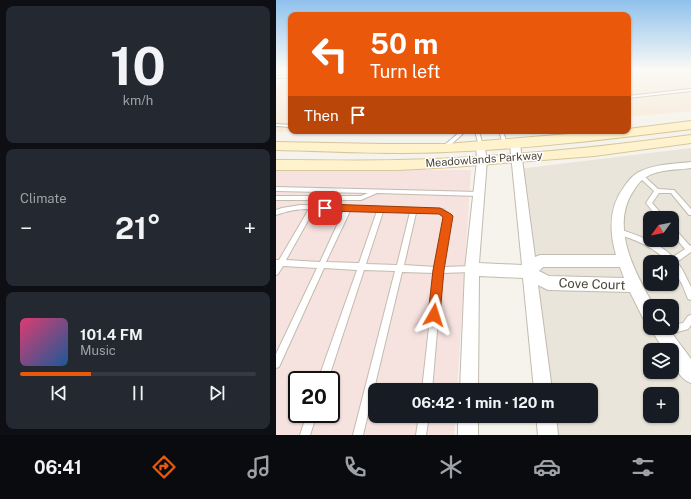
<!DOCTYPE html>
<meta charset="utf-8">
<style>
:root{--surface:#171b24;--page:#242831;--text:#f1f3f6;--muted:#9ea1a6;--line:#363941;--accent:#ea580c}
body{margin:0;font-family:"Public Sans",sans-serif;background:var(--page);color:var(--text);height:100vh;display:flex;flex-direction:column;font-size:15px;white-space:nowrap}
*{box-sizing:border-box;margin:0}
p{font-size:13px;color:var(--muted)}
.icon{flex:none;width:22px;height:22px;fill:none;stroke:currentColor;stroke-width:2;stroke-linecap:round;stroke-linejoin:round}
.map{position:relative;flex:1;overflow:hidden}
.panel{display:flex;flex-direction:column;gap:6px;padding:6px;background:#0d0f14;width:276px}
.panel>*{flex:none}
.banner{position:absolute;left:12px;top:12px;width:343px;height:122px;border-radius:8px;box-shadow:0 1px 3px #0004;background:#ea580c;color:#fff;overflow:hidden}
.needle{width:26px;rotate:237deg}
.fabs{position:absolute;left:367px;top:211px;display:grid;gap:8px}
.fabs a{display:grid;place-items:center;width:36px;height:36px;border-radius:8px;background:var(--surface);box-shadow:0 1px 3px #0004;font-size:20px}
.speed{position:absolute;left:12px;top:371px;display:flex;gap:8px;font-size:20px;font-weight:700;text-align:center}
.speed>*{display:grid;place-content:center;width:52px;height:52px;border-radius:50%;background:var(--surface);box-shadow:0 1px 3px #0004;line-height:1}
.speed .limit{border:2px solid #111;border-radius:6px;background:#fff;color:#111}
.pin{position:absolute;display:grid;place-items:center;width:34px;height:34px;color:#fff;margin:-17px;border-radius:8px;box-shadow:0 2px 6px #0006}
.me{position:absolute;width:44px;margin:-22px;rotate:6deg;stroke-linejoin:round;filter:drop-shadow(0 0 3px #0008)}
.turn{display:flex;align-items:center;gap:14px;height:84px;padding:0 16px;font-size:18px}
.turn .icon{width:52px;height:52px;stroke-width:2.5}
.turn b{display:block;font-size:28px;line-height:34px}
.then{display:flex;align-items:center;height:38px;padding:0 16px;background:#0003;gap:8px;font-size:15px}
.big{font-size:30px;font-weight:700;line-height:1.1}
.panel .widget{flex:1;display:flex;flex-direction:column;justify-content:center;gap:6px;min-width:0;padding:0 14px;border-radius:8px;background:var(--page)}
.panel .dial{align-items:center;gap:0}
.dial b{font-size:52px;line-height:1}
.song{display:flex;align-items:center;gap:12px}
.cover{width:48px;height:48px;border-radius:6px;background:linear-gradient(135deg,hsl(340 70% 55%),hsl(210 70% 35%))}
.played{height:4px;border-radius:2px;background:linear-gradient(90deg,var(--accent) 30%,var(--line) 30%)}
.keys{display:flex;justify-content:space-around;direction:ltr}
.heat{display:flex;justify-content:space-between;align-items:center;font-size:22px;direction:ltr}
.trip{position:absolute;left:92px;top:383px;width:230px;height:40px;border-radius:8px;background:var(--surface);box-shadow:0 1px 3px #0004;font-weight:700;line-height:40px;text-align:center}
.dock{display:flex;height:64px;justify-content:space-around;align-items:center;background:#090b0e;color:var(--muted)}
.dock .icon{width:28px;height:28px}
.dock .selected{color:var(--accent)}
.dock b{font-size:18px;color:var(--text)}
main{display:flex;flex:1;min-height:0}
.map>svg:first-child{display:block}
.residential{fill:#eae5da;fill-rule:evenodd}
.commercial{fill:#f7ead8}
.medical{fill:#f6e3e0;fill-rule:evenodd}
.lines{fill:none;stroke-linecap:round;stroke-linejoin:round}
.service-casing{stroke:#c2bbae;stroke-width:2}
.minor-casing{stroke:#c2bbae;stroke-width:2}
.secondary-casing{stroke:#d6c79b;stroke-width:2}
.service{fill:#fff;fill-rule:evenodd}
.minor{fill:#fff;fill-rule:evenodd}
.secondary{fill:#fff3cd;fill-rule:evenodd}
.route{fill:#ea580c;stroke:#983908}
.labels{text-anchor:middle;dominant-baseline:central;stroke-width:3;stroke-linejoin:round;paint-order:stroke}
.street-label{font-size:11px;fill:#4b4439;stroke:#fff}
.near-street-label{font-size:13px;fill:#4b4439;stroke:#fff}
</style>
<main>
<section class="panel">
<div class="widget dial"><b>10</b><p>km/h</p></div>
<div class="widget"><p>Climate</p>
<div class="heat"><a>−</a><b class="big">21°</b><a>+</a></div>
</div>
<div class="widget">
<div class="song"><i class="cover"></i><div><b>101.4 FM</b><p>Music</p></div></div>
<div class="played"></div>
<div class="keys"><svg class="icon" aria-label="previous" viewBox="0 0 24 24"><path d="M18 5L8 12l10 7zM5 5v14"/></svg><svg class="icon" aria-label="pause" viewBox="0 0 24 24"><path d="M8 5v14M16 5v14"/></svg><svg class="icon" aria-label="next" viewBox="0 0 24 24"><path d="M6 5l10 7-10 7zM19 5v14"/></svg></div>
</div>
</section>
<div class="map">
<svg width="415" height="435" viewBox="0 0 415 435">
<rect width="100%" height="100%" fill="#f6f3ec"/>
<!-- residential -->
<path class="residential" d="M415 148V435H273L271 416H315V390H268L242 169ZM374 218H396V240H374ZM374 262H396V284H374ZM374 306H396V328H374ZM374 350H396V372H374ZM374 394H396V416H374Z"/>
<!-- commercial -->
<path class="commercial" d="M352 70H415V111L352 117Z
M12 73H15V131H28L0 132V89Z"/>
<!-- medical -->
<path class="medical" d="M0 169 195 170 181 390H99V416H180L178 435H0ZM21 380H55V414H21Z"/>
<g class="lines">
<!-- service casing -->
<g class="service-casing">
<path id="service" d="M15 75V77L0 78V76Z
M415 89V91L352 98V96Z
M0 124 15 125V127L0 126Z
M185 131H190L170 149H166V147Z
M199 131H203L207 146V147H203V146Z
M223 131H227L231 144V145H227V144Z
M365 174 367 175 382 189 398 190 415 209V215H413L395 193H383L376 203 389 218H382L370 203 378 191 363 177 362 176Z
M0 187 203 192 206 194 203 196 101 193 85 200H0V196H85L92 193 0 191Z
M24 205 167 209 175 216 167 267 196 266 198 267 199 269 198 271 196 272 166 273 156 390H146L159 273 126 272 87 435H77L119 271 88 270 52 380H42L81 270 48 268 3 367 0 368V354L41 268 7 266 2 274 0 275V260H3L33 209C21 209 11 211 0 215V210L6 208ZM38 210H68L44 262 10 260ZM74 211H101L83 263 50 262ZM107 212H134L121 265 90 264ZM140 213H164L169 217 160 267 128 265Z
M396 227 398 228 414 246 415 245V252L401 262 406 269 415 287V300L412 299 406 284 396 267V262H392C378 247 360 240 341 234L340 232 341 230 343 229C363 236 382 242 397 257L409 249 396 234Z
M415 315V325L412 329 409 330 386 336 383 335 382 332 383 329 386 328H396V325L407 323 412 316Z
M31 414H41L34 435H24Z
M143 416H153L150 435H140Z"/>
</g>
<!-- minor casing -->
<g class="minor-casing">
<path id="minor" d="M239 141 244 144 259 257 264 255H340C333 231 333 207 348 187 352 181 357 175 363 172 378 164 398 164 415 162V168C401 170 383 169 370 177 365 180 361 185 358 190 333 226 359 273 378 306H374V322L368 320 354 292 272 290 262 285 276 390H258L247 278 203 276 202 390H184L189 269 201 160 200 146 205 143 208 144 211 160 203 263 246 265 234 144ZM267 267H344L348 278 273 276 263 271Z
M374 328H392L415 359V383C402 378 396 363 396 350H388Z
M182 416H202V435H182Z
M260 416H280L282 435H262Z"/>
</g>
<!-- secondary casing -->
<g class="secondary-casing">
<path id="secondary" d="M415 121V129C334 139 252 149 170 152 113 155 57 151 0 150V142L107 144H170L329 131H352V129Z
M415 135V143L318 156 178 167 122 170H0V160C40 160 81 161 122 160 220 158 318 148 415 135Z"/>
</g>
<!-- service -->
<use href="#service" class="service"/>
<!-- minor -->
<use href="#minor" class="minor"/>
<!-- secondary -->
<use href="#secondary" class="secondary"/>
</g>
<!-- sky -->
<linearGradient id="sky" x2="0" y2="1"><stop stop-color="#8fc1ec"/><stop offset="0.53" stop-color="#fbfaf6"/><stop offset="1" stop-color="#fbfaf6" stop-opacity="0"/></linearGradient>
<rect width="415" height="131" fill="url(#sky)"/>
<!-- route -->
<path class="route" d="M49 204 164 208 175 214 177 216 168 270 164 315 162 319 158 321 154 319 152 315 157 270 167 217 163 214 49 211 44 208Z"/>
<g class="labels">
<!-- street labels -->
<g class="street-label">
<text transform="translate(208 159) rotate(-4)">Meadowlands Parkway</text>
</g>
<!-- near-street labels -->
<g class="near-street-label">
<text transform="translate(316 284) rotate(2)">Cove Court</text>
</g>
</g>
</svg>
<div class="fabs">
<a><svg class="needle" viewBox="-14 -14 28 28"><path d="M0-13l5 13h-10z" fill="#e53935"/><path d="M0 13l5-13h-10z" fill="#9ea1a6"/></svg></a>
<a><svg class="icon" aria-label="sound" viewBox="0 0 24 24"><path d="M4 9h4l5-4v14l-5-4H4zM17 9q2 3 0 6"/></svg></a>
<a><svg class="icon" aria-label="search" viewBox="0 0 24 24"><circle cx="10" cy="10" r="6"/><path d="M15 15l6 6"/></svg></a>
<a><svg class="icon" aria-label="layers" viewBox="0 0 24 24"><path d="M12 4l9 5-9 5-9-5zM3 14l9 5 9-5"/></svg></a>
<a>+</a>
</div>
<div class="speed"><div class="limit">20</div></div>
<div class="pin" style="left:49px;top:208px;background:#d93025"><svg class="icon" aria-label="arrive" viewBox="0 0 24 24"><path d="M6 21V4h12l-3 4 3 4H6"/></svg></div>
<svg class="me" style="left:158px;top:315px" viewBox="-20 -20 40 40"><path d="M0-17L14 15 0 8-14 15z" fill="#ea580c" stroke="#fff" stroke-width="4"/></svg>
<div class="trip">06:42 · 1 min · 120 m</div>
<div class="banner">
<div class="turn"><svg class="icon" aria-label="left" viewBox="0 0 24 24"><path d="M17 20v-9H6M10 6l-5 5 5 5"/></svg><div><b>50 m</b>Turn left</div></div>
<div class="then">Then<svg class="icon" aria-label="arrive" viewBox="0 0 24 24"><path d="M6 21V4h12l-3 4 3 4H6"/></svg></div>
</div>
</div>
</main>
<nav class="dock">
<b>06:41</b>
<svg class="icon selected" aria-label="directions" viewBox="0 0 24 24"><path d="M12 3l9 9-9 9-9-9zM9 14v-3h6M13 9l2 2-2 2"/></svg>
<svg class="icon" aria-label="music" viewBox="0 0 24 24"><path d="M9 18V5l10-2v13"/><circle cx="6" cy="18" r="3"/><circle cx="16" cy="16" r="3"/></svg>
<svg class="icon" aria-label="phone" viewBox="0 0 24 24"><path d="M5 4h4l2 5-3 2q2 4 5 5l2-3 5 2v4C11 20 4 13 5 4z"/></svg>
<svg class="icon" aria-label="climate" viewBox="0 0 24 24"><path d="M12 3v18M4 7l16 10M4 17L20 7"/></svg>
<svg class="icon" aria-label="car" viewBox="0 0 24 24"><path d="M5 17H2v-5l4-1 3-4h7l3 4 3 1v5h-3M9 17h6M6 11h13"/><circle cx="7" cy="17" r="2"/><circle cx="17" cy="17" r="2"/></svg>
<svg class="icon" aria-label="filters" viewBox="0 0 24 24"><path d="M4 7h16M4 17h16"/><circle cx="9" cy="7" r="2"/><circle cx="15" cy="17" r="2"/></svg>
</nav>
